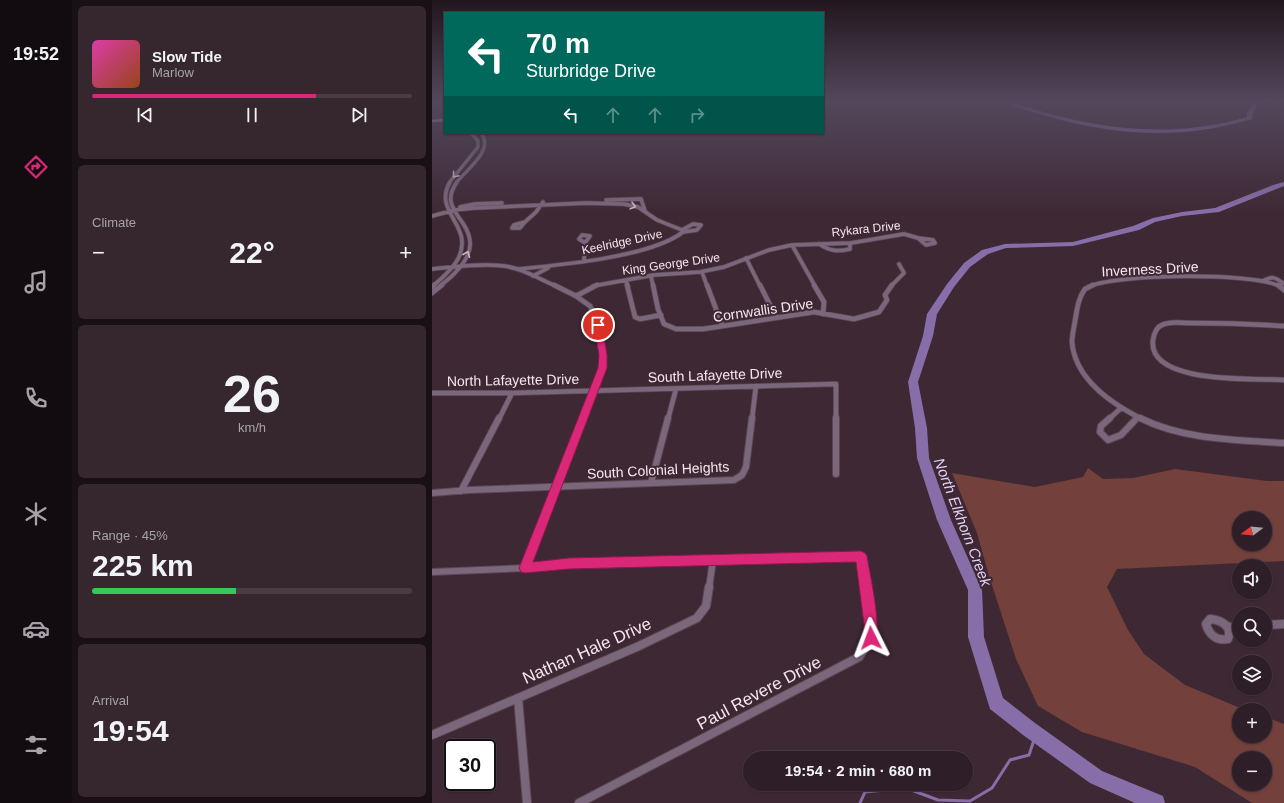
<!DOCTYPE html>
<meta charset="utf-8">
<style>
:root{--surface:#2e1e27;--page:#36272f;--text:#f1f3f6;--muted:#a7a2a7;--line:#493c44;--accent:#db2777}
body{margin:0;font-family:Helvetica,sans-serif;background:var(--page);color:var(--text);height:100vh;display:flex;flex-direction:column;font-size:15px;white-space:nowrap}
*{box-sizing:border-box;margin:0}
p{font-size:13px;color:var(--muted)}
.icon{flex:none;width:22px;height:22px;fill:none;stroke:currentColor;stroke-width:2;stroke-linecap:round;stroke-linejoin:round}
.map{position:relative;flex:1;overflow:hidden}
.drawer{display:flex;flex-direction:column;gap:6px;padding:6px;background:#191015;width:360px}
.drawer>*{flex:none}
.hud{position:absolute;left:12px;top:12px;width:380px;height:122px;border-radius:0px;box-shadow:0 1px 3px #0004,0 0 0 1px var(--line);background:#00695c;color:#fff;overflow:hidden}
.needle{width:26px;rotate:254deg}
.fabs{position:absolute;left:800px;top:511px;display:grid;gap:8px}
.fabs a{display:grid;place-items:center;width:40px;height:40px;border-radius:50%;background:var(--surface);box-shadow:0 1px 3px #0004,0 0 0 1px var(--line);font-size:20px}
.speed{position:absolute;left:12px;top:739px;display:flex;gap:8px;font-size:20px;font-weight:700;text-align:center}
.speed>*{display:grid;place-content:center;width:52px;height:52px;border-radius:50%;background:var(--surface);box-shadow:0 1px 3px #0004,0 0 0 1px var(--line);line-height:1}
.speed .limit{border:2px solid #111;border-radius:6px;background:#fff;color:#111}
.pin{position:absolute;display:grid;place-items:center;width:34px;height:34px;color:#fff;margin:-17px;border:2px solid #fff;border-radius:50%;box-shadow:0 1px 4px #0007}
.me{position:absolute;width:44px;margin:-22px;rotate:357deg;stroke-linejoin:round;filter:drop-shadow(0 0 3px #0008)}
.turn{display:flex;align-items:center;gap:14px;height:84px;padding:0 16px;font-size:18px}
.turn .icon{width:52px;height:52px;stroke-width:2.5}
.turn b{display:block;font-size:28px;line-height:34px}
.lanes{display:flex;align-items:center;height:38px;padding:0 16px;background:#0003;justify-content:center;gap:20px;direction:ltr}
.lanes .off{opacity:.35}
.big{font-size:30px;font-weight:700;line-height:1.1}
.drawer .tile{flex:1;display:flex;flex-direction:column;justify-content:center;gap:6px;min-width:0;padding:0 14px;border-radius:6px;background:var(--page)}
.drawer .dial{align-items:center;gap:0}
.dial b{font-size:52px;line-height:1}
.song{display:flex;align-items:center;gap:12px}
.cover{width:48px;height:48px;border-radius:6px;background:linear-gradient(135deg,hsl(320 70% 55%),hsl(20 70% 35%))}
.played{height:4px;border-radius:2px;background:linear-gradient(90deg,var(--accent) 70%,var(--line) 70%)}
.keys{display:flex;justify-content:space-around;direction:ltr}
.heat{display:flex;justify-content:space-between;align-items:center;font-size:22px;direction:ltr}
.charge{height:6px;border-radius:3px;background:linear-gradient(90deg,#34c759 45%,var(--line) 0)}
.trip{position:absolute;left:311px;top:751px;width:230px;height:40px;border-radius:20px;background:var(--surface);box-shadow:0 1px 3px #0004,0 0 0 1px var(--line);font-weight:700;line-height:40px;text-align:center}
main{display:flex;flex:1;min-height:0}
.dock{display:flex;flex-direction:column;width:72px;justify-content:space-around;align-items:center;background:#120c10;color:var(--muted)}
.dock .icon{width:28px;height:28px}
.dock .selected{color:var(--accent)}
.dock b{font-size:18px;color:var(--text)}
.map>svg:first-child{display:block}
.green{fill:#73403b;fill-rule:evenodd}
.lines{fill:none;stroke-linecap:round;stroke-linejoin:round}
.stream{stroke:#876ea8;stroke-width:3}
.river{fill:#876ea8;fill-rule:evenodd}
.street-far4-casing{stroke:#5b4652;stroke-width:4}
.street-far3-casing{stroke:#5b4652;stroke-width:5}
.street-far2-casing{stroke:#5b4652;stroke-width:6}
.street-far1-casing{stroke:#5b4652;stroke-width:8}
.street-casing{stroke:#5b4652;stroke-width:10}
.primary-casing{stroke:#5b4652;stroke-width:2}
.street-far4{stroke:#7b677c;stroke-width:3}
.street-far3{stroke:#7b677c;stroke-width:3.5}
.street-far2{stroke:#7b677c;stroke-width:4.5}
.street-far1{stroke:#7b677c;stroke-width:6}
.street{stroke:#7b677c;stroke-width:8}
.primary{fill:#c59cc8;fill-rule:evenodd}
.oneway{stroke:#cabac6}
.route{fill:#db2777;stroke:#8e194d}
.labels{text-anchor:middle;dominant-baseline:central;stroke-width:4;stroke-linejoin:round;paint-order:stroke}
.far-street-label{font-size:12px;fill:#f5e6ee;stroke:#3e2834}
.street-label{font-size:14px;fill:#f5e6ee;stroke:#3e2834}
.water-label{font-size:15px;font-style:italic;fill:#dfd1f3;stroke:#3e2834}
.near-street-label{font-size:17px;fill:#f5e6ee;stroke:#3e2834}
</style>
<main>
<nav class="dock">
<b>19:52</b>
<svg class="icon selected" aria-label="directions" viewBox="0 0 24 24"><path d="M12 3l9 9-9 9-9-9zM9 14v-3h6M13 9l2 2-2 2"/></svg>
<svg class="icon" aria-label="music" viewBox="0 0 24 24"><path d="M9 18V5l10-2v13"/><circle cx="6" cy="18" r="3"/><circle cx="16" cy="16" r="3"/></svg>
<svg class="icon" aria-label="phone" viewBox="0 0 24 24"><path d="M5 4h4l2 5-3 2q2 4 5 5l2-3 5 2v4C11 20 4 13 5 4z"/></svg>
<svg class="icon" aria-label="climate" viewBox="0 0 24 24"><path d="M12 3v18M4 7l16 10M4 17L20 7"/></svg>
<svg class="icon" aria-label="car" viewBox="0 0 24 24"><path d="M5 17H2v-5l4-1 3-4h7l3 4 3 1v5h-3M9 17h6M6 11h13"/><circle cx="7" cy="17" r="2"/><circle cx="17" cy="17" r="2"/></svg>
<svg class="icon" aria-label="filters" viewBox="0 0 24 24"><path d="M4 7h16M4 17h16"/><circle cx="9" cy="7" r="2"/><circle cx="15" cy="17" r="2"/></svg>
</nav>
<section class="drawer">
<div class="tile">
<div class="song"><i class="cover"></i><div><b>Slow Tide</b><p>Marlow</p></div></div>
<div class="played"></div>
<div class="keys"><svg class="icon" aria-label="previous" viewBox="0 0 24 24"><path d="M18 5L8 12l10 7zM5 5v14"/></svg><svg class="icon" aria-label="pause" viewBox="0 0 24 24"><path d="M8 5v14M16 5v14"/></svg><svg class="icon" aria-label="next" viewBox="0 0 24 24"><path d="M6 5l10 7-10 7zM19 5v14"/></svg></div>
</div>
<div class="tile"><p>Climate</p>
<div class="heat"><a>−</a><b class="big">22°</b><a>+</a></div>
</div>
<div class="tile dial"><b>26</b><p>km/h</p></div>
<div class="tile"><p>Range · 45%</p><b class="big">225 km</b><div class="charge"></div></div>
<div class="tile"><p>Arrival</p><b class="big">19:54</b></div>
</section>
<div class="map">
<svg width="852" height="803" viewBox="0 0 852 803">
<rect width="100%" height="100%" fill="#3e2834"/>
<!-- green -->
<path class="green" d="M656 468 671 479 701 478 743 469 835 481H852V561L685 569 675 587 696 630 712 654 753 685 813 710H807V736H833V717L852 724V803H820L763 767 650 732 606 706 584 659 557 576 545 533 520 473 603 487 651 477ZM807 518H833V544H807ZM807 758H833V784H807Z"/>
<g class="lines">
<!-- stream -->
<path class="stream" d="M428 803 433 792 474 788 506 800 538 801 560 788 578 760 597 755 604 734"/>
<!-- river -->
<path class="river" d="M576 101H582L585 104C663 129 735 140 815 117V113L822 101H828L821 113 820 119C735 144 664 133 581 106Z
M852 182V186L787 212 750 216 723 222 707 230 641 246 574 248 556 254 538 267 522 287 505 314 501 336 486 382 495 428 497 458 519 520 550 590 552 637 571 698 603 723 670 771 731 796 733 803H703L658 783 591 735 558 709 536 637V590L505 520 485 458 483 428 476 382 491 336 495 314 515 284 532 263 550 250 573 244 641 242 701 226 721 218 750 212 783 208 841 185Z"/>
<!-- street-far4 casing -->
<g class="street-far4-casing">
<path id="street-far4" d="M17 183 46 147V141L39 133
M24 183C34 170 63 150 49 133"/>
</g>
<!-- street-far3 casing -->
<g class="street-far3-casing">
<path id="street-far3" d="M174 200 209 199 213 211
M28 207 43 204 70 203
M0 216 22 210 42 208 154 203 192 204 206 207 225 220 250 230 251 232C219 257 128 265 86 269
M93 222 88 228H80L82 225Z
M93 222 104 212 111 202
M250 230 261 224 269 225 265 230 251 232
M150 235 158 236 153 243 147 239Z
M486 238 501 240 503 243 494 245Z
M387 244C398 251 405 252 418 249V243
M360 245 383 286
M314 258 328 286
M152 260 153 243
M0 269C23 267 48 263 72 266 90 268 107 279 124 286
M270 272 275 286
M101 276 116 268
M219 276 221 286
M194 280 196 286
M831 281C840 276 843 277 851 283L848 286
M1 286C10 278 20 270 26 259 43 225 0 213 18 182
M8 286C21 276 40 259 38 241 36 218 6 208 25 182
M161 286 222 275 268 272 292 267 337 250 360 245 419 243 472 234 486 238
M459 286 472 273 467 264
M659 286C686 274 821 272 847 286"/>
</g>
<!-- street-far2 casing -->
<g class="street-far2-casing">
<path id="street-far2" d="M122 285 144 296 158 306 163 315 171 355V368L151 419
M195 285 203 317 208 319 229 315
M221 285 226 309 232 324 244 329H271L382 312 422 319 447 312 455 300 453 295 460 285
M275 285 290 325
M328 285 344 317
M382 285 392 302 391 314
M661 285 653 289C646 298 645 310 643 321 642 328 640 335 640 342 643 380 680 404 710 419
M846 285 852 290
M0 287 2 285
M848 287 849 285
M0 293 10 285
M144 296 165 285
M852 326C820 324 789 323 757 323 749 323 738 321 730 325 724 327 722 334 721 340 715 385 825 378 852 380
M0 393H80L404 384V419
M67 419 80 393
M236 419 244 389
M320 419 324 386
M677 419 689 408
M704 419 706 417"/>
</g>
<!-- street-far1 casing -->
<g class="street-far1-casing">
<path id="street-far1" d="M404 418V474
M678 418 669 426 668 432 676 440 689 435 705 418
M708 418C752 440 804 440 852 443
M219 483 236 418
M29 491 67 418
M0 493 37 490 302 480 310 475 314 467 320 418
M93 568 152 418
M0 572 93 568 137 563 429 556 434 588
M277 588 281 560"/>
</g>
<!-- street casing -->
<g class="street-casing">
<path id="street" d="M778 619C789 620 801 626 796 639 785 641 777 635 774 624Z
M833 625 852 624
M796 627 807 626
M86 698 95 803
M0 735 207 646 265 618 274 606 277 587
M147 803 427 657 439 638V624L434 587"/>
</g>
<!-- primary casing -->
<g class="primary-casing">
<path id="primary" d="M13 119V121L0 122V120Z"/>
</g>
<!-- street-far4 -->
<use href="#street-far4" class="street-far4"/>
<!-- street-far3 -->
<use href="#street-far3" class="street-far3"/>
<!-- street-far2 -->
<use href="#street-far2" class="street-far2"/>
<!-- street-far1 -->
<use href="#street-far1" class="street-far1"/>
<!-- street -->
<use href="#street" class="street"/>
<!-- primary -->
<use href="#primary" class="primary"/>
</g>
<!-- one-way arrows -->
<defs><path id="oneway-chevron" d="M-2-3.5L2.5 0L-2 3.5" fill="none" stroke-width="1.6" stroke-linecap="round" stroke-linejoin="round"/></defs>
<g class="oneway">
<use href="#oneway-chevron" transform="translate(23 175) rotate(130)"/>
<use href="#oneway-chevron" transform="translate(201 206) rotate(15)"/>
<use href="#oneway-chevron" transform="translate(35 254) rotate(-68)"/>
</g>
<!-- sky -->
<linearGradient id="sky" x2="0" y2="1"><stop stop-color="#22161d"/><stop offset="0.47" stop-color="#52485c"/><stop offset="1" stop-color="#52485c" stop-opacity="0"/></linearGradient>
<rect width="852" height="214" fill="url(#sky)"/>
<!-- route -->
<path class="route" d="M166 322 170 325 175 355V368L101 562 137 558 429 551 433 553 435 556C438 575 450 627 443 643L439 645 434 643 433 638 432 624 424 562 137 569 93 573 89 572 87 568 166 368 167 355 162 325Z"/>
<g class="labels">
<!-- far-street labels -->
<g class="far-street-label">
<text transform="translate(434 229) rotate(-6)">Rykara Drive</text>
<text transform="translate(190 242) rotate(-12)">Keelridge Drive</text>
<text transform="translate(239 264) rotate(-8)">King George Drive</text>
</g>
<!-- street labels -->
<g class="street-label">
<text transform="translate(718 269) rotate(-3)">Inverness Drive</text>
<text transform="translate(331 310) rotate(-8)">Cornwallis Drive</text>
<text transform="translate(283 375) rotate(-2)">South Lafayette Drive</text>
<text transform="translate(81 380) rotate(-1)">North Lafayette Drive</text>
<text transform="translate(226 470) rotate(-3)">South Colonial Heights</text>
</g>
<!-- water labels -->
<g class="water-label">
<text transform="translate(531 522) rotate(69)">North Elkhorn Creek</text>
</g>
<!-- near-street labels -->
<g class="near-street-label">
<text transform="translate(155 651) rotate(-24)">Nathan Hale Drive</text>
<text transform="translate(327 693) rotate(-28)">Paul Revere Drive</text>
</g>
</g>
</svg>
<div class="fabs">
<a><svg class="needle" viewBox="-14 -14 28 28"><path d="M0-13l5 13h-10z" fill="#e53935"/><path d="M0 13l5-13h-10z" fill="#a7a2a7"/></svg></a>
<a><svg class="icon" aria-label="sound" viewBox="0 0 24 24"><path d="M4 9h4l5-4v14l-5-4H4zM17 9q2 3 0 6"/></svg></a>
<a><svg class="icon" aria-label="search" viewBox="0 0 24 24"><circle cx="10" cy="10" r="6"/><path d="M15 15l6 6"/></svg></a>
<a><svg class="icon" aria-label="layers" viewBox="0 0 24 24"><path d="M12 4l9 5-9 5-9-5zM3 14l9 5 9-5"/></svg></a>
<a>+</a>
<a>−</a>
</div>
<div class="speed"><div class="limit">30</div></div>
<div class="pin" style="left:166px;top:325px;background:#d93025"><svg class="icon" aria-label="arrive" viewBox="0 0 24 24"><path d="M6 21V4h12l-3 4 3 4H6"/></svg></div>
<svg class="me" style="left:439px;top:638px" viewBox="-20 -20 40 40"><path d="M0-17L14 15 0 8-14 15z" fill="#db2777" stroke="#fff" stroke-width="4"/></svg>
<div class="trip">19:54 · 2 min · 680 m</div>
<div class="hud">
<div class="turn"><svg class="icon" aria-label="left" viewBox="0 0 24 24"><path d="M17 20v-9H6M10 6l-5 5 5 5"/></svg><div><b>70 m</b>Sturbridge Drive</div></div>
<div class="lanes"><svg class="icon" aria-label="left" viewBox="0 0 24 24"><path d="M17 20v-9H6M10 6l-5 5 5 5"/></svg><svg class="icon off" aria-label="ahead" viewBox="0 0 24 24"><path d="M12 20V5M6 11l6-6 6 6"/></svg><svg class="icon off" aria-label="ahead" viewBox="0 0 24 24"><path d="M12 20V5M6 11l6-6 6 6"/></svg><svg class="icon off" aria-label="right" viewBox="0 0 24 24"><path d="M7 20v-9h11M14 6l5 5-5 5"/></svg></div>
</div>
</div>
</main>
